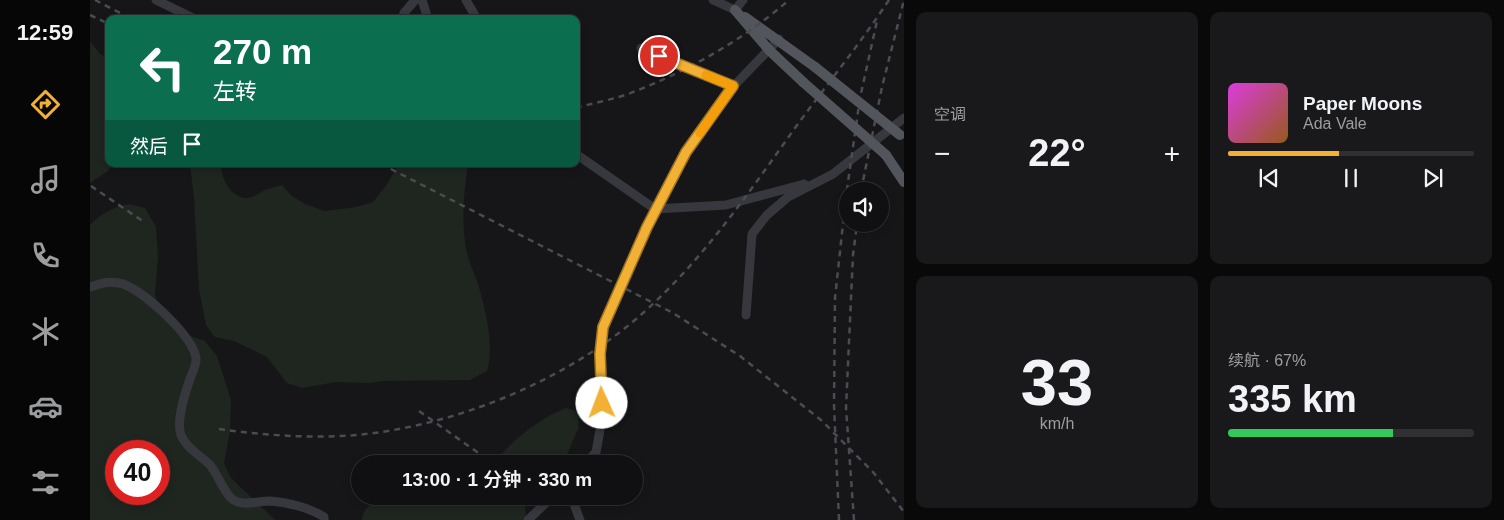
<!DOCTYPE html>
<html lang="zh">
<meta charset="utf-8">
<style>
:root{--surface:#101012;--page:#19191b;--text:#f1f3f6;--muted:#9c9d9f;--line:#303032;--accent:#f2b134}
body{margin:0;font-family:Helvetica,"Noto Sans SC",sans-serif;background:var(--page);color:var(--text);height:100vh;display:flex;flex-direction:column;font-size:19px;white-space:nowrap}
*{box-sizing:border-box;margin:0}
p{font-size:16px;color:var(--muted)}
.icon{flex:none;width:28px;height:28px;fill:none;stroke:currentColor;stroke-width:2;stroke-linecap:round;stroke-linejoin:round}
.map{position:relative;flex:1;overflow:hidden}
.sheet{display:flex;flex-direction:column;gap:12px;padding:12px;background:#09090a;width:600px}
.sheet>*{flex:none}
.hud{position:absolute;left:15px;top:15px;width:475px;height:152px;border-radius:10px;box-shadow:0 2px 8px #0003,0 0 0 1px var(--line);background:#0b6e4f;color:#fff;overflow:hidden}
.controls{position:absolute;left:749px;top:182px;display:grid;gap:10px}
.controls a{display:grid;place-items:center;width:50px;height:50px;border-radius:50%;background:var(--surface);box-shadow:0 2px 8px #0003,0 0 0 1px var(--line);font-size:25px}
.speed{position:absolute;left:15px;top:440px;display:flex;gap:10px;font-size:25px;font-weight:700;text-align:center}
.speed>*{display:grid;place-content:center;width:65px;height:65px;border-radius:50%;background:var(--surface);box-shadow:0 2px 8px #0003,0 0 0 1px var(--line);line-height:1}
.speed .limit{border:8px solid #d22;background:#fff;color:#111}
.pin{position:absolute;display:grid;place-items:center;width:42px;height:42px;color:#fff;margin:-21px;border:2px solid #fff;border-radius:50%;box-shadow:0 1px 5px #0007}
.me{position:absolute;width:55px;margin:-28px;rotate:358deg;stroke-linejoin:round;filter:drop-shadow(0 0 4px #0008)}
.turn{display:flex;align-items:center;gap:18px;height:105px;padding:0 25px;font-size:22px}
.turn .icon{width:65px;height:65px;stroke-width:2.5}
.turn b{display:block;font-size:35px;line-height:42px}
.then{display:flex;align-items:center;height:48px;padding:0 25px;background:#0003;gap:10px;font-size:19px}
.big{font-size:38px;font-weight:600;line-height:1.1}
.sheet .widget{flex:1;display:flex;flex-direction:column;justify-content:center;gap:8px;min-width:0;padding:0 18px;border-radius:10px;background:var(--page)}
.sheet .dial{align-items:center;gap:0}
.dial b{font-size:65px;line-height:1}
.song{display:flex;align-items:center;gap:15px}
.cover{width:60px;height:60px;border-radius:8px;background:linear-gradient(135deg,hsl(300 70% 55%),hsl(30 70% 35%))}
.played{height:5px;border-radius:2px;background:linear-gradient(90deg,var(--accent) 45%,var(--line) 45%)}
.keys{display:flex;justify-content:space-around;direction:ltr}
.heat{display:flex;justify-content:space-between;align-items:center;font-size:28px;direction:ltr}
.charge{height:8px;border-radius:4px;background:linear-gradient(90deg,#34c759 67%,var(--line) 0)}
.sheet .tiles{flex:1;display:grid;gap:12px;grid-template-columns:repeat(2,1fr)}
.trip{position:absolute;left:261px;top:455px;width:292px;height:50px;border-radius:25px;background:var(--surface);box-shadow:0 2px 8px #0003,0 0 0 1px var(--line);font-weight:600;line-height:50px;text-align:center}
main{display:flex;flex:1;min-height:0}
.menu{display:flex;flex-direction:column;width:90px;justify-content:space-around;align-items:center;background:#060607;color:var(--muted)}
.menu .icon{width:35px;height:35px}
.menu .active{color:var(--accent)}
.menu b{font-size:22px;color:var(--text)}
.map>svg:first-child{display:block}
.green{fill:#1e261f;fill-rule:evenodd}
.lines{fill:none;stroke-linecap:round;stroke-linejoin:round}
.minor{stroke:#37383d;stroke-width:9}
.major{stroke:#53555c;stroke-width:10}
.rail{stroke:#4a4c52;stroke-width:2.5;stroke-dasharray:6 5;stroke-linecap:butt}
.minor-bridge{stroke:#37383d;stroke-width:9}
.major-bridge{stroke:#53555c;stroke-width:10}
.route-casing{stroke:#9d7322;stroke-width:12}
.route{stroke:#f2b134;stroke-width:9}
.slow{stroke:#f59e0b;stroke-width:9}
</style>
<main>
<nav class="menu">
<b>12:59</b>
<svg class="icon active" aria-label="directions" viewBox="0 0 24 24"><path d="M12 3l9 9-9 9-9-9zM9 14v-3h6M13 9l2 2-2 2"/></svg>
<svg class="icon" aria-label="music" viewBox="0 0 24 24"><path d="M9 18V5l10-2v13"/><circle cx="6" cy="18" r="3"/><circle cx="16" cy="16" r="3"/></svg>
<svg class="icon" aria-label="phone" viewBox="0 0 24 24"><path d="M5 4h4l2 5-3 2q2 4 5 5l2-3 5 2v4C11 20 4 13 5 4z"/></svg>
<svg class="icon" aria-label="climate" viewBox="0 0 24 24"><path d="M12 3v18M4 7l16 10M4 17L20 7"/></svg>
<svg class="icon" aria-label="car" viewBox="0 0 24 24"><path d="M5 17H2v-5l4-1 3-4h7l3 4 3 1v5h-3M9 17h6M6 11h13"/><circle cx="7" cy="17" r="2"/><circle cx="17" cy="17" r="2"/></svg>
<svg class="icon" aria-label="filters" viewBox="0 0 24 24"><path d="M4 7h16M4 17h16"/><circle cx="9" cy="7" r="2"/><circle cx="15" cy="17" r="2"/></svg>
</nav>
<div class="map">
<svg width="814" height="520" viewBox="0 0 814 520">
<rect width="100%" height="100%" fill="#161618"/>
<!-- green -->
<path class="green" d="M0 41 10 54 19 59V164H22L18 171 0 183Z
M100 164H131C130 179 144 203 162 197 166 196 169 193 173 191 179 188 186 187 192 185L202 196 215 204 235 211 266 207 283 202 295 187 309 164H378C374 192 371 220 376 248 378 260 383 270 387 281 395 306 405 346 397 371L380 380 294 381 279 383 246 382 212 388 197 383 177 357 144 341 125 337 116 325 109 289 104 197Z
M39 204 55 208 66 227 68 257 65 295 71 314 100 336 115 341 127 356 141 400 140 431 134 463 141 478 185 520H0V225C12 213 23 207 39 204ZM26 451H69V494H26Z
M476 408 490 412 488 429 473 464H403C421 441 448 419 476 408Z
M312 496 325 498 444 496 435 507 436 520H272C274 500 295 498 312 496Z"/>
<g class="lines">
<!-- minor -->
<path class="minor" d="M66 0 105 19
M332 0 338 19
M376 0 387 19
M623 0 645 10
M645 10 653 0
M312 19 314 13 325 0
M551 48 643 86
M639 91 689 39
M486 154 565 209 636 205 714 184
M0 287C12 283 21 280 33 284 55 292 102 335 106 358 107 364 102 373 100 379 95 393 86 422 91 435 96 448 111 456 120 465 128 475 132 488 140 497 150 508 167 501 180 501 197 502 220 508 234 517V520
M656 315 662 234 677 215 698 197 743 174 814 118
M495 464 506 452 512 419 510 354 513 327
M481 496 490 520
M438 520 463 496"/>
<!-- major -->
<path class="major" d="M645 10 679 50 713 82
M655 17 725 67
M796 155 814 182"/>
<!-- rail -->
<path class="rail" d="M5 0 42 19
M0 15 19 24
M486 108C503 103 521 100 538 94 596 72 652 41 699 0
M291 164 583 313 650 356 731 420 783 472 814 512
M1 186 54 222
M771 191 792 87 814 0
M329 411 404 464
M129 429C174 435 220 439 266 435 366 426 478 380 553 313 615 258 662 188 710 121 740 81 771 42 799 0
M749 520 744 405 745 298 756 196 770 98 787 21
M764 520 756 408 763 255 767 224"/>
<!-- minor-bridge -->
<path class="minor-bridge" d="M513 327 557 227 596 152 636 95"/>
<!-- major-bridge -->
<path class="major-bridge" d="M725 67 810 135
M713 82 796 155"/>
</g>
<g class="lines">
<!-- route casing -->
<g class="route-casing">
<path id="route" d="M512 403 510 354 513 327 557 227 596 152 643 86 569 56"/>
</g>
<!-- route -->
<use href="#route" class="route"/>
<!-- slow -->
<path class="slow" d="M610 133 643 86 616 75"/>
</g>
</svg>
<div class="controls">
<a><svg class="icon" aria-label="sound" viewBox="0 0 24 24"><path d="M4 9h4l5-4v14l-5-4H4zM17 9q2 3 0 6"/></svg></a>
</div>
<div class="speed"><div class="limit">40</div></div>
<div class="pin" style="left:569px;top:56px;background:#d93025"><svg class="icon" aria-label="arrive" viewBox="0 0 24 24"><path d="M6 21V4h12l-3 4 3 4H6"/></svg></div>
<svg class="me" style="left:512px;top:403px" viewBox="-20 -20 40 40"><circle r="19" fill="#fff"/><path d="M0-13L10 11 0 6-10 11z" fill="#f2b134"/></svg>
<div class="trip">13:00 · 1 分钟 · 330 m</div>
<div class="hud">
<div class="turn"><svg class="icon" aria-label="left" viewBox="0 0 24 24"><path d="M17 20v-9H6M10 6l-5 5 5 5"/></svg><div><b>270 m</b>左转</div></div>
<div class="then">然后<svg class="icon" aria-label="arrive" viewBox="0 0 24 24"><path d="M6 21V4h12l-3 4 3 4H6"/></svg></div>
</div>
</div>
<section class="sheet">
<div class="tiles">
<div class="widget"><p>空调</p>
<div class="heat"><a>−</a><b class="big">22°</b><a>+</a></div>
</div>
<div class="widget">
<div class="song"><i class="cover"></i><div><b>Paper Moons</b><p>Ada Vale</p></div></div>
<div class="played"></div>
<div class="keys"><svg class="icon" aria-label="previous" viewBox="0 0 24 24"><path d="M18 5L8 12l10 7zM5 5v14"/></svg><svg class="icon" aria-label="pause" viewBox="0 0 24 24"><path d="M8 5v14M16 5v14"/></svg><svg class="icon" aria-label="next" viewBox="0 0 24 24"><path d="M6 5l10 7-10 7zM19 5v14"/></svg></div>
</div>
<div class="widget dial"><b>33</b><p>km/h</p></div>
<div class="widget"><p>续航 · 67%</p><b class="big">335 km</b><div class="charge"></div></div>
</div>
</section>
</main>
